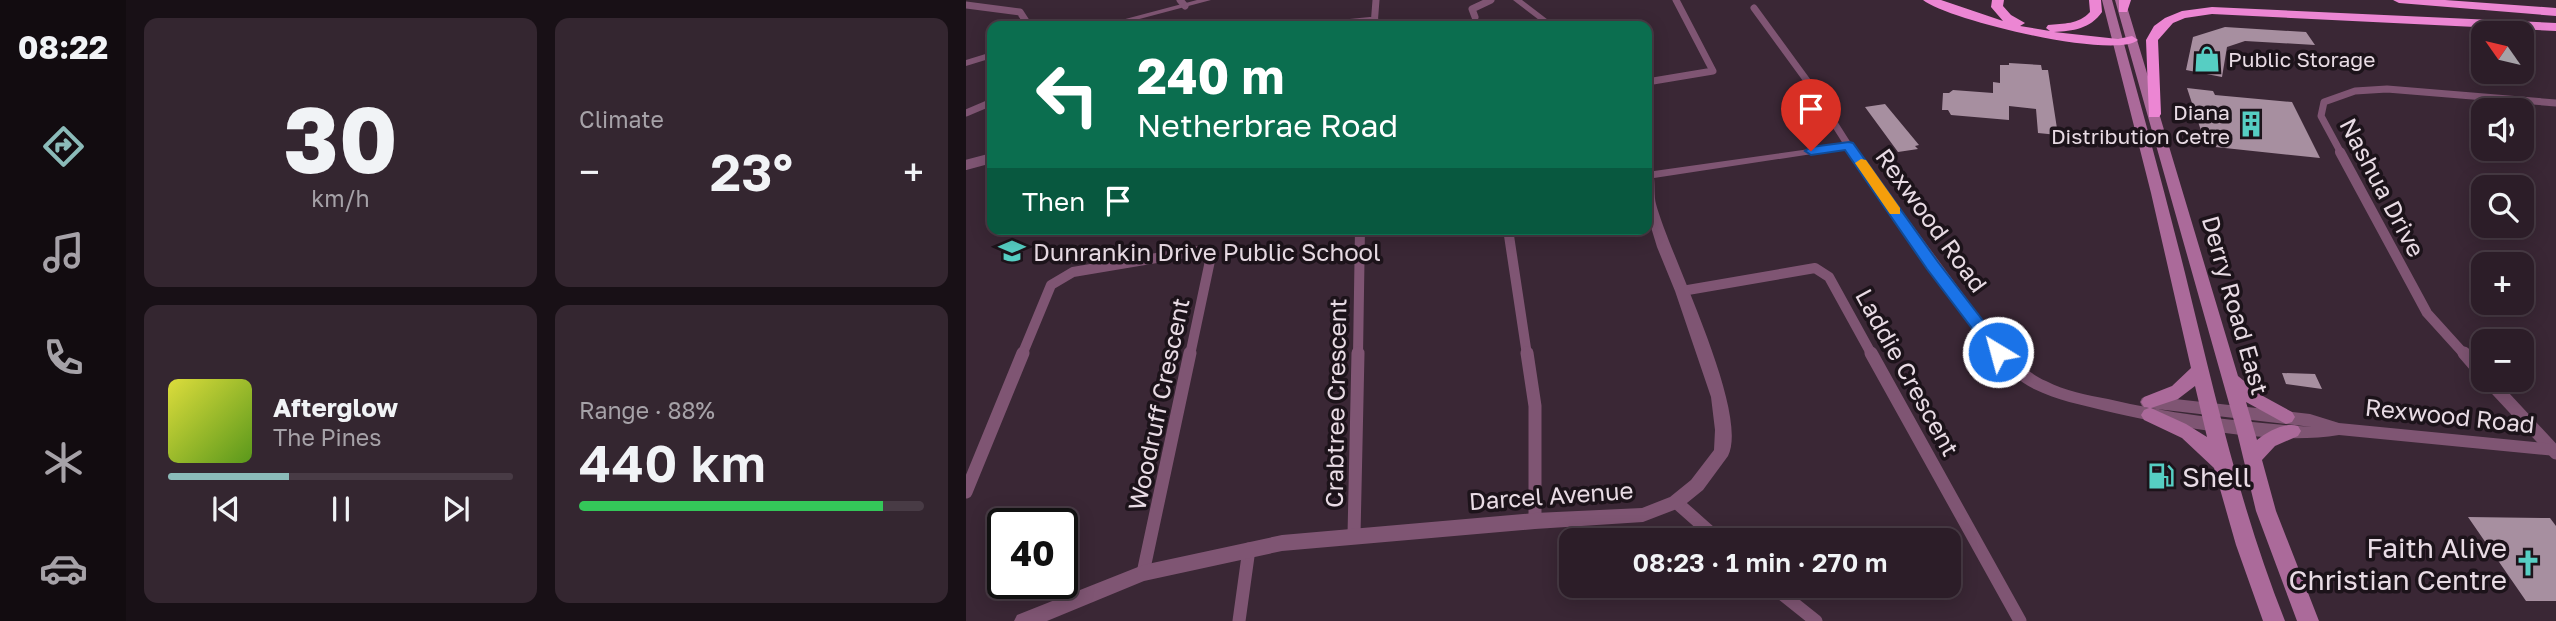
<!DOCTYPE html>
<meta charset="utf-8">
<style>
:root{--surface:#2c1d28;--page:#342630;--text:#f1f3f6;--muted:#a6a2a8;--line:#483b45;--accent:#8bbbb9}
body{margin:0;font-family:"Golos Text",sans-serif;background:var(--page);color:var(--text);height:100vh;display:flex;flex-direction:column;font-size:26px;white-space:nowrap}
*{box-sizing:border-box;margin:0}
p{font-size:23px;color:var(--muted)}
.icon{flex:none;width:38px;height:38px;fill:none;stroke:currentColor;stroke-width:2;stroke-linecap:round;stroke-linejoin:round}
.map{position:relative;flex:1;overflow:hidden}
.sheet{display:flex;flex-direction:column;gap:18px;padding:18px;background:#181016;width:840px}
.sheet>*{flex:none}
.guide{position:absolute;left:21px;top:21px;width:665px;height:214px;border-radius:14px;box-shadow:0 4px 18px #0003,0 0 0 2px var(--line);background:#0b6e4f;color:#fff;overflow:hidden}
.needle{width:46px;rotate:304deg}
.fabs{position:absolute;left:1505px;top:21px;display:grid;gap:14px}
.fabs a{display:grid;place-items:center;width:63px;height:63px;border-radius:14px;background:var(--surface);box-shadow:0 4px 18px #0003,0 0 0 2px var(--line);font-size:35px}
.speed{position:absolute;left:21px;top:508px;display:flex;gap:14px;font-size:35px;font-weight:700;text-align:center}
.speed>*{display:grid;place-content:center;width:91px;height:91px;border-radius:50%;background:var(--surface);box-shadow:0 4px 18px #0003,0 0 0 2px var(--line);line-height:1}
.speed .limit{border:4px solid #111;border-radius:10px;background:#fff;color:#111}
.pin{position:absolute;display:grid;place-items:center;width:60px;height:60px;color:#fff;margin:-72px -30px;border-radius:50% 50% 50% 0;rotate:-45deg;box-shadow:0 0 7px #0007}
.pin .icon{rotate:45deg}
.me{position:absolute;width:77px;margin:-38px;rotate:323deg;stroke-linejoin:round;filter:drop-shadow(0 0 5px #0008)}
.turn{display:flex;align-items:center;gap:24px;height:147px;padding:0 35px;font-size:32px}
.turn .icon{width:91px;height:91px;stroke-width:2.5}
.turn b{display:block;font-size:49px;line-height:60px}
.then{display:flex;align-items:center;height:66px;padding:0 35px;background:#0003;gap:14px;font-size:26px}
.big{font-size:52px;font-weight:600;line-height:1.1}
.sheet .card{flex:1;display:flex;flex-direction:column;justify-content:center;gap:10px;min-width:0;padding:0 24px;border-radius:14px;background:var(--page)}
.sheet .dial{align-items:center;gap:0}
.dial b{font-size:91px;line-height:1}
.song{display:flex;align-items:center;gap:21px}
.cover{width:84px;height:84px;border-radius:10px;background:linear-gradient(135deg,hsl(60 70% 55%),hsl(90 70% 35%))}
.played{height:7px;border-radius:4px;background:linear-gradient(90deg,var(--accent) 35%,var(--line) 35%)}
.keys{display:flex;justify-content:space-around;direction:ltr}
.heat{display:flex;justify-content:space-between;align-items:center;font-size:38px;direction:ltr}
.charge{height:10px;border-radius:5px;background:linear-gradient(90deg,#34c759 88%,var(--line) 0)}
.sheet .tiles{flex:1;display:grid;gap:18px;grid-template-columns:repeat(2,1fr)}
.trip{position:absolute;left:593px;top:528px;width:402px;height:70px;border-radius:14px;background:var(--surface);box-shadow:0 4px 18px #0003,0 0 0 2px var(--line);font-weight:600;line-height:70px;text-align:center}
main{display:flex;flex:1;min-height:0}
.tab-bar{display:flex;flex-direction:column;width:126px;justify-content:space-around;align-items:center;background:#120c10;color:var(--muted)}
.tab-bar .icon{width:49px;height:49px}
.tab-bar .active{color:var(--accent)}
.tab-bar b{font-size:32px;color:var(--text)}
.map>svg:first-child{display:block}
.building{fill:#a78fa0}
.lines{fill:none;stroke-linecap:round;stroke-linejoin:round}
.minor-far2{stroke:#7f5573;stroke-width:7}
.minor-far1{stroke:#7f5573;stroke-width:10}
.minor{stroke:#7f5573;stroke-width:13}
.tertiary{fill:#7f5573;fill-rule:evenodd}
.secondary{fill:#ab6a9a;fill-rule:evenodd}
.motorway{fill:#ec86d3;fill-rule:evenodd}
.route{fill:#1a73e8;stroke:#114b97;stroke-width:2}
.slow{fill:#f59e0b}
.labels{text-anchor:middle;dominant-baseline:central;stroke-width:7;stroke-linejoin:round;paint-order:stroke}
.far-poi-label{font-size:21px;fill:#e8dbe4;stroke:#1c131a;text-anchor:start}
.street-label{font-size:24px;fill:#e8dbe4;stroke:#1c131a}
.poi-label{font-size:24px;fill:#e8dbe4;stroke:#1c131a;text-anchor:start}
.near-poi-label{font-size:28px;fill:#e8dbe4;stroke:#1c131a;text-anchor:start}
</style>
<main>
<nav class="tab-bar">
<b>08:22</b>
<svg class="icon active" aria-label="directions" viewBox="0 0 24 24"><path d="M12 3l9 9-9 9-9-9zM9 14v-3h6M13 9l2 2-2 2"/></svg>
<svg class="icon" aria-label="music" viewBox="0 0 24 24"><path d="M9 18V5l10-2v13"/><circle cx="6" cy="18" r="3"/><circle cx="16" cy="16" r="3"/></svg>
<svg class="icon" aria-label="phone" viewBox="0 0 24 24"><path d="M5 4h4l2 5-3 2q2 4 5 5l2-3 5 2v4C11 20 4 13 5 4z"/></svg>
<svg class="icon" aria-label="climate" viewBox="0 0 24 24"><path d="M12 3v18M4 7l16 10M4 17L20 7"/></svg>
<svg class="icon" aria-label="car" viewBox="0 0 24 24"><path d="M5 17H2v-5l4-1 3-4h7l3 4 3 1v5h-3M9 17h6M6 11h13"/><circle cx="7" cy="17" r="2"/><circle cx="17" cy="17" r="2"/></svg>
</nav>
<section class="sheet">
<div class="tiles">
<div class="card dial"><b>30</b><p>km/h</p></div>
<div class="card"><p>Climate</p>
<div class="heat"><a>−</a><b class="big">23°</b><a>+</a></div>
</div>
<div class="card">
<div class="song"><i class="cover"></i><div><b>Afterglow</b><p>The Pines</p></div></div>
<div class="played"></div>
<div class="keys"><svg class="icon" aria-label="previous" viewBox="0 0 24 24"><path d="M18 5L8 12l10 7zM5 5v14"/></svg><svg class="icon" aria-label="pause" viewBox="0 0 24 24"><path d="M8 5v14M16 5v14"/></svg><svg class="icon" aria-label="next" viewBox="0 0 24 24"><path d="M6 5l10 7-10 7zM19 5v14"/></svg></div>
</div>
<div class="card"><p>Range · 88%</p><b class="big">440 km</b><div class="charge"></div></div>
</div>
</section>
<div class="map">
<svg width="1590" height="621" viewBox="0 0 1590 621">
<rect width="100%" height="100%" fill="#3a2735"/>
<!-- building -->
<path class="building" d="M1259 27 1340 32 1349 45 1279 41 1261 47 1256 77 1220 70 1227 37Z
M1043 63 1075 65 1076 70H1082L1092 135 1072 133 1070 109 1043 106V120L985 115 982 110H976L977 93H983L987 90 1027 93V82L1034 83V65H1043Z
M1221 88 1247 91 1249 95 1326 102 1354 158 1240 146Z
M919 104 953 145 949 146 952 149 932 152 899 107Z
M1316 373 1349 374 1356 389 1320 384Z
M1502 517 1584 518 1590 526V601H1560Z"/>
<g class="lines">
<!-- minor-far2 -->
<path class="minor-far2" d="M214 0 219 6
M0 5 54 12 63 26
M788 8 842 82 882 145
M509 17 506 9 525 0
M349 26 409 20
M408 26 410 0
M681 82 747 71 710 0
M0 113 26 102
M1375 153 1355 116 1358 102 1389 91 1421 89 1590 103"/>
<!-- minor-far1 -->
<path class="minor-far1" d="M1374 152 1461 313 1499 355
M0 165 26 158
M542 229 561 355
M716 291 849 268 863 277 906 355
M56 355 85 285 107 272 232 251 245 256 224 355
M392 355 394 229"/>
<!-- minor -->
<path class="minor" d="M561 353 569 406V521
M905 353 1054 621
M1498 353 1517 375
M1522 380 1590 453
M0 492 57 353
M710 502 754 541
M388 535 392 353
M177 573 224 353
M806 586 850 621
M273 621 283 549"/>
<!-- tertiary -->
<path class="tertiary" d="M231 0H245L147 26H133Z
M547 0H556L590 26H581Z
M26 52V58L0 66V60Z
M681 112 686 115 688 171 886 143 1037 348C1050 361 1064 374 1080 381 1099 391 1121 395 1142 399 1209 415 1277 422 1346 427L1182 408 1176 406 1174 402 1176 398 1182 396 1344 414 1373 423 1590 444V456L1373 435C1307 446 1206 426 1140 411 1116 405 1090 400 1068 389 1052 381 1039 368 1027 356L879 149 688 178C689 186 688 196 690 204 704 256 784 412 762 456L737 490 716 507 677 522 569 529 316 551 178 581 81 621H48L51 615 177 565 316 535 569 513 676 508 704 497 725 480 748 450 749 430 745 397 709 291 691 247 681 214Z"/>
<!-- secondary -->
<path class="secondary" d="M1136 0H1146C1171 91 1196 181 1219 273 1248 391 1274 508 1319 621H1297L1270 545 1248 468 1216 438 1178 420 1175 415 1178 410 1183 408 1178 407 1175 402 1178 397 1206 386 1225 368 1185 193ZM1229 386 1241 437 1220 424 1185 408 1212 399Z
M1149 0H1159L1272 376 1295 395 1326 412 1329 417 1326 422 1320 424 1280 402 1291 440C1302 431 1319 422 1332 426L1335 431 1332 436 1309 446 1296 460 1310 511 1353 621H1331L1290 511 1270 428Z"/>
<!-- motorway -->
<path class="motorway" d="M957 0H975L1037 21 1025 7 1026 0H1038L1037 6 1045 15 1059 23 1054 26 1084 31 1080 28 1082 25C1098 23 1112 25 1124 12L1123 0H1135L1136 12C1124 29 1107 31 1088 32L1152 39 1166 36 1172 40C1148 60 982 20 957 0Z
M1153 0H1165L1161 12H1153Z
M1427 0H1479L1590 8V16L1433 3Z
M1246 7 1590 23V31L1246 14 1219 18 1207 23 1192 40 1195 114 1193 117H1183L1180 40 1188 26 1199 18 1216 11Z"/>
</g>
<!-- route -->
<path class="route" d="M883 142 887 143 972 262 1038 348 1041 352 1038 356H1027L961 269 879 150 845 155 839 151 845 147Z"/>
<!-- slow -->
<path class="slow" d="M895 159 900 160 934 208V214H924L889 163Z"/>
<!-- icons -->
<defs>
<g id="shop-bare" transform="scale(2.1)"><path d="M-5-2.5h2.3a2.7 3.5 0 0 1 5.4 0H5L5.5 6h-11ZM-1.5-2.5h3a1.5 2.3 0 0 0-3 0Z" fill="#56cec3" stroke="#1c131a" stroke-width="2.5" paint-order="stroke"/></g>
<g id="building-bare" transform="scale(2.1)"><path d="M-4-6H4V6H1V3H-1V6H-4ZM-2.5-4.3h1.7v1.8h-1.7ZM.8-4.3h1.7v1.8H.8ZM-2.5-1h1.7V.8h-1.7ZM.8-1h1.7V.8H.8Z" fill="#56cec3" stroke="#1c131a" stroke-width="2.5" paint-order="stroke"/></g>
<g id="school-bare" transform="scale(2.1)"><path d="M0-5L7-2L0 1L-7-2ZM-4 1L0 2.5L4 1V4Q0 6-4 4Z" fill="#56cec3" stroke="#1c131a" stroke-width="2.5" paint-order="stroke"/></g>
<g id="fuel-bare" transform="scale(2.1)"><path d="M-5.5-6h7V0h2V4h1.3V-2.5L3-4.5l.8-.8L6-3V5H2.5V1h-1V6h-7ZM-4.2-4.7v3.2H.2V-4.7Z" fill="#56cec3" stroke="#1c131a" stroke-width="2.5" paint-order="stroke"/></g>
<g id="church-bare" transform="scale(2.1)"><path d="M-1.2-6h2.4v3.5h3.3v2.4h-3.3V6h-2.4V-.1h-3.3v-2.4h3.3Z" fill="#56cec3" stroke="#1c131a" stroke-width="2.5" paint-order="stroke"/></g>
</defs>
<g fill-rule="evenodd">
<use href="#shop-bare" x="1241" y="59"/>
<use href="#building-bare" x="1285" y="124"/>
<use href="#school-bare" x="46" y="251"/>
<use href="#fuel-bare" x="1195" y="476"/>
<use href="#church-bare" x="1562" y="563"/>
</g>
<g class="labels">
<!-- far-poi labels -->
<g class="far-poi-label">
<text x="1262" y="59">Public Storage</text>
<text x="1264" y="112" text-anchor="end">Diana<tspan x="1264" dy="24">Distribution Cetre</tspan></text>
</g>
<!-- street labels -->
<g class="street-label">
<text transform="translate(1417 187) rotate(62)">Nashua Drive</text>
<text transform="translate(966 220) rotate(54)">Rexwood Road</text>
<text transform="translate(1270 305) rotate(74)">Derry Road East</text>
<text transform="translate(942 372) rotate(61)">Laddie Crescent</text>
<text transform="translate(369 403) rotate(-89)">Crabtree Crescent</text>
<text transform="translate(192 404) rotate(-78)">Woodruff Crescent</text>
<text transform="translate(1484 415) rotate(6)">Rexwood Road</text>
<text transform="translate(585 495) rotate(-4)">Darcel Avenue</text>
</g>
<!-- poi labels -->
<g class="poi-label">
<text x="67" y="251">Dunrankin Drive Public School</text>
</g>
<!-- near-poi labels -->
<g class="near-poi-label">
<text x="1216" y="476">Shell</text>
<text x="1541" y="547" text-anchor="end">Faith Alive<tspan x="1541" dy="32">Christian Centre</tspan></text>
</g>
</g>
</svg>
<div class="fabs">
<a><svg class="needle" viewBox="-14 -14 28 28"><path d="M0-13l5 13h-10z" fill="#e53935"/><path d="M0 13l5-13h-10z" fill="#a6a2a8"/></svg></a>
<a><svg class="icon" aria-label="sound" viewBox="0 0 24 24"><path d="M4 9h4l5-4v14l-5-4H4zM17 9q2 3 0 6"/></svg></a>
<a><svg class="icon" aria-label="search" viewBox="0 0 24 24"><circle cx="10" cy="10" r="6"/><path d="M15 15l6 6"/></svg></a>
<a>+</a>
<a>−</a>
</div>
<div class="speed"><div class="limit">40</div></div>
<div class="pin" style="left:845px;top:151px;background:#d93025"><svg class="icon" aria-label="arrive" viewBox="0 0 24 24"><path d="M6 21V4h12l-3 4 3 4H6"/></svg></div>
<svg class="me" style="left:1032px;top:352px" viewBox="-20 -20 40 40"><circle r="17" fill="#1a73e8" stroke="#fff" stroke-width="3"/><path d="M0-11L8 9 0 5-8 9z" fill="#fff"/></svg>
<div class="trip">08:23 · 1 min · 270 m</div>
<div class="guide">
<div class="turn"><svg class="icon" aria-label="left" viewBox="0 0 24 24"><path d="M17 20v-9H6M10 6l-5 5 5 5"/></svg><div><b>240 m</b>Netherbrae Road</div></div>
<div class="then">Then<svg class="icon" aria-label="arrive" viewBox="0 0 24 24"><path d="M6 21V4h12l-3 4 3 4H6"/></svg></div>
</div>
</div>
</main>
